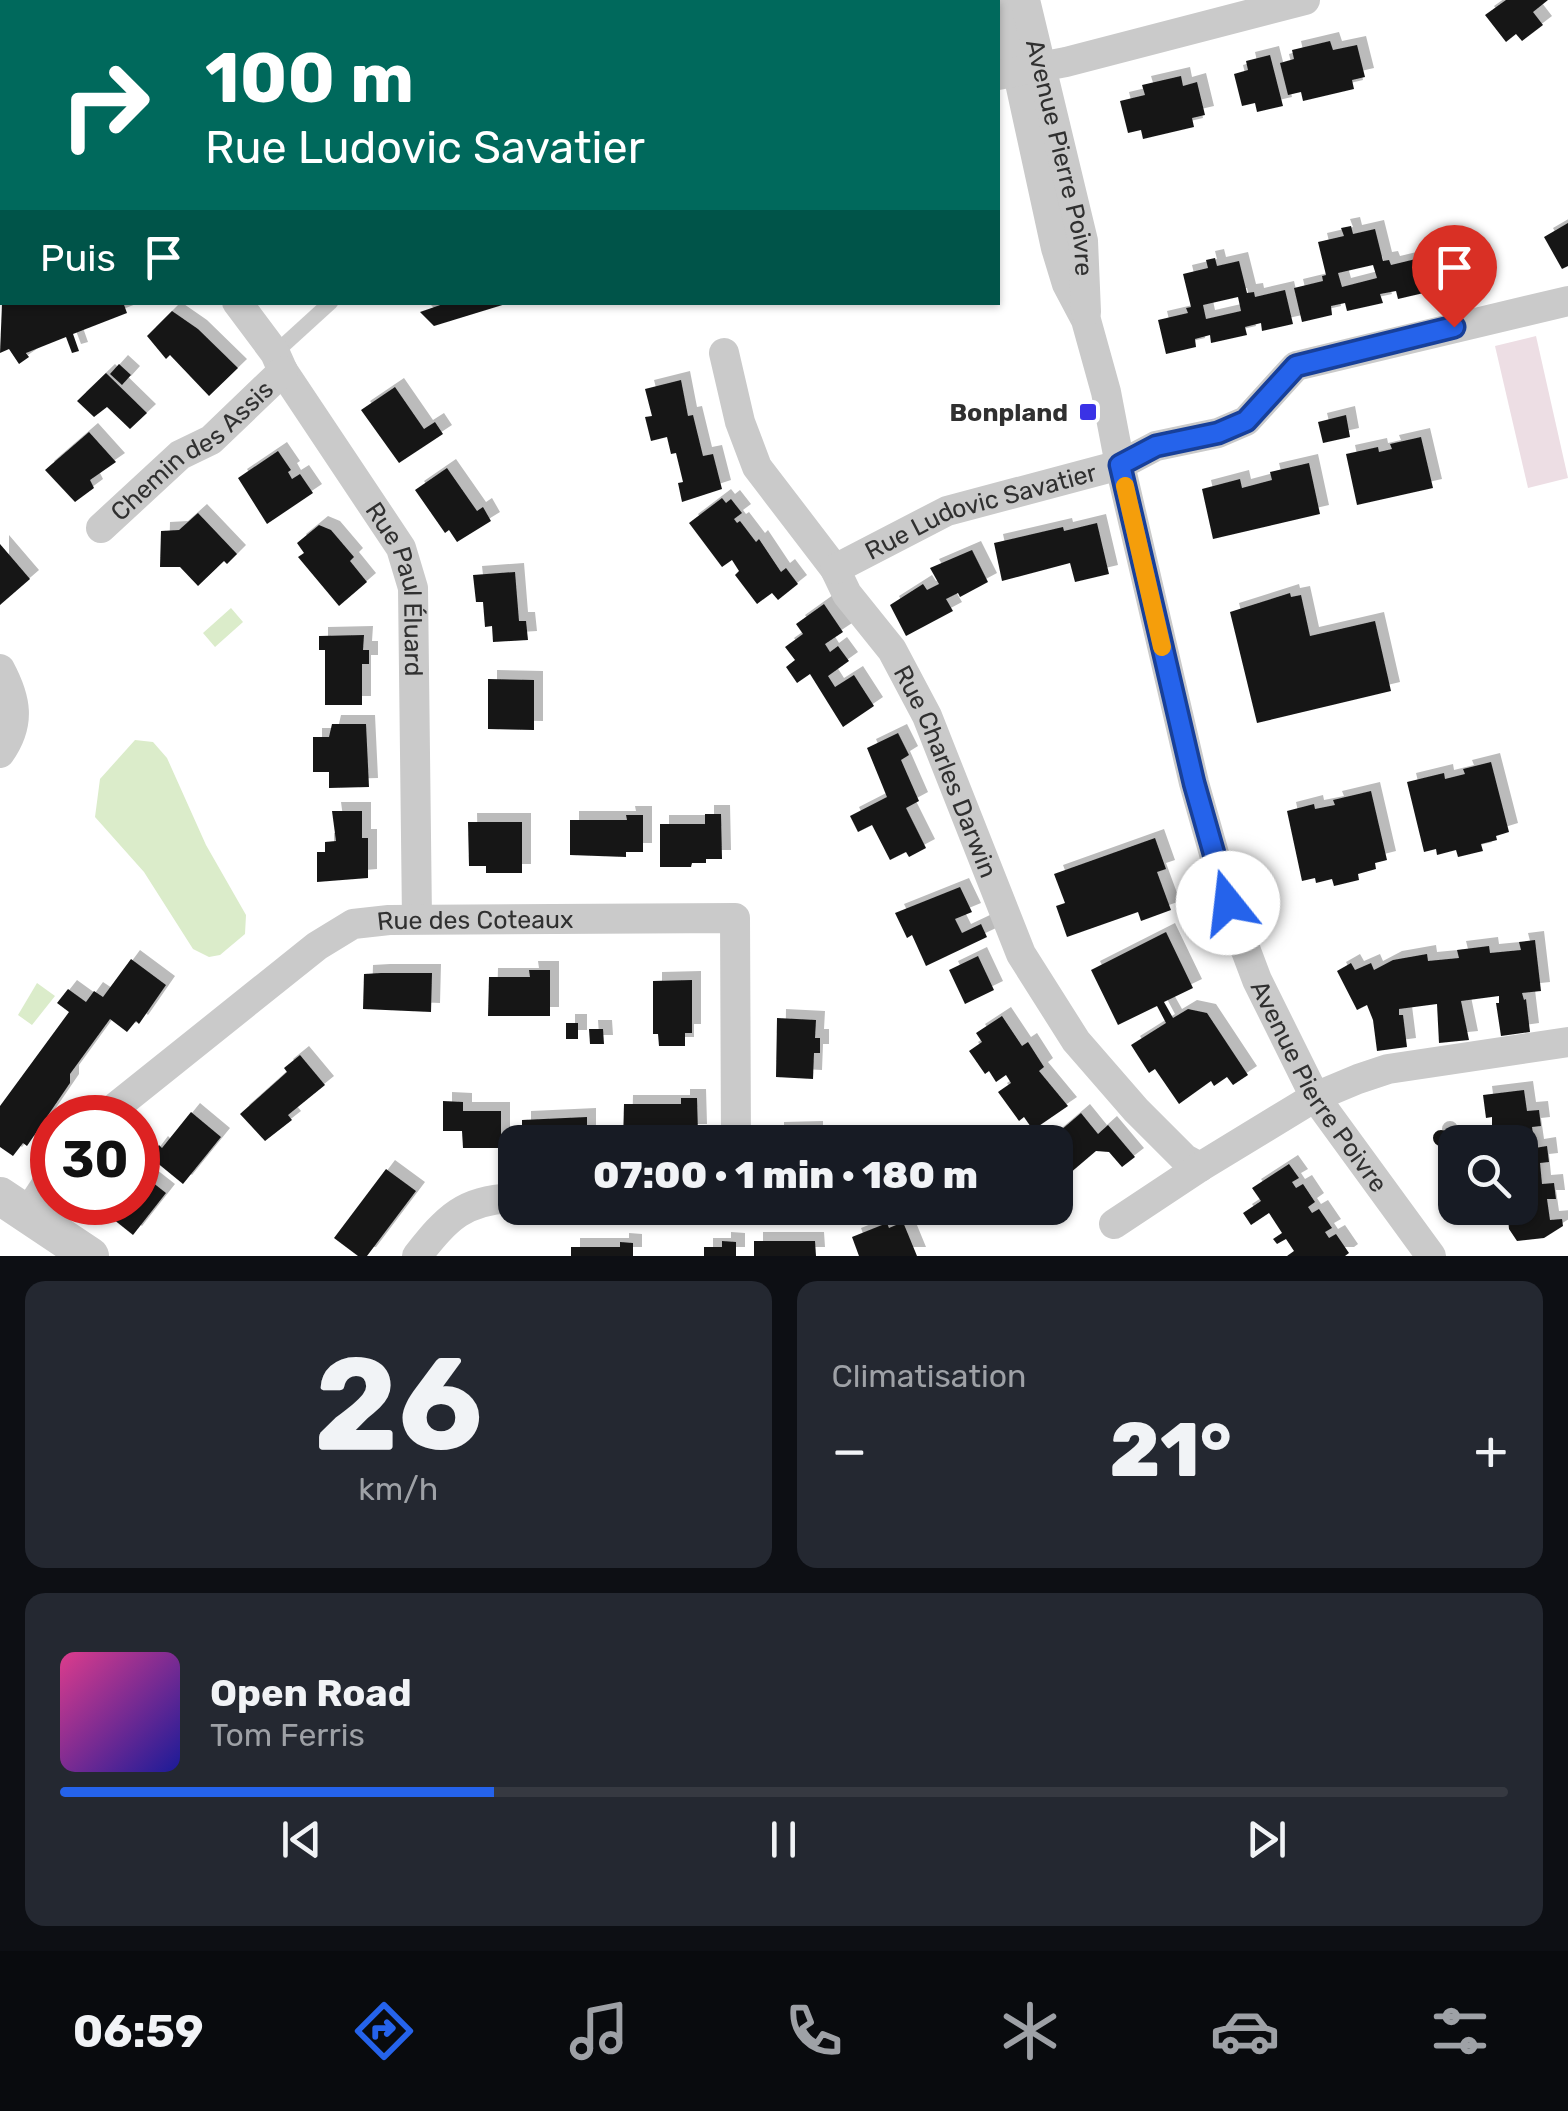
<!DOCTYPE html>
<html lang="fr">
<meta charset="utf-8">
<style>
:root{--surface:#171b24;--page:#242831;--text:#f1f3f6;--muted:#9ea1a6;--line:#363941;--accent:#2563eb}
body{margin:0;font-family:Rubik,sans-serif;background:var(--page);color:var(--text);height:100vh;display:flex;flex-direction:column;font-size:38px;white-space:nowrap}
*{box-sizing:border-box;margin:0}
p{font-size:32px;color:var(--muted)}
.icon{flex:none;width:55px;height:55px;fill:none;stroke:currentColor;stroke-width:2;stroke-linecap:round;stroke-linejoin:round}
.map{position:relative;height:1256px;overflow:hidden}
.side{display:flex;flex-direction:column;gap:25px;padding:25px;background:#0d0f14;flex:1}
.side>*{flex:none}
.guide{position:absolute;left:0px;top:0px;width:1000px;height:305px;box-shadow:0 2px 8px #0004;background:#00695c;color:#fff;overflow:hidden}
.tools{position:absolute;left:1438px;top:1125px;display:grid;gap:20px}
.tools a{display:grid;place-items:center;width:100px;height:100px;border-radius:20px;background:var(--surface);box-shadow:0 2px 8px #0004;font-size:50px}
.speed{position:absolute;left:30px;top:1095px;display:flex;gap:20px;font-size:50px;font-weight:700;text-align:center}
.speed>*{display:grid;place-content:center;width:130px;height:130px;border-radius:50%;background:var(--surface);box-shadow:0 2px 8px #0004;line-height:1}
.speed .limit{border:15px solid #d22;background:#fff;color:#111}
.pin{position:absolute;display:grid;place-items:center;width:85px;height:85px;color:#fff;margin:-102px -42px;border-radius:50% 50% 50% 0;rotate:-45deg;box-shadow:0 0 10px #0007}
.pin .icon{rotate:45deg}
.me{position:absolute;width:110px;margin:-55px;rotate:344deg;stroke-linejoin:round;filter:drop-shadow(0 0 8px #0008)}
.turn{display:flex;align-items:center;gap:35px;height:210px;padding:0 40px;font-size:45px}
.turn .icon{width:130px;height:130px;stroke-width:2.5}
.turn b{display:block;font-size:70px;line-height:85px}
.then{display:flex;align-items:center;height:95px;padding:0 40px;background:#0003;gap:20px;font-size:38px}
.big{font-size:75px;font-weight:800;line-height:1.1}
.side .tile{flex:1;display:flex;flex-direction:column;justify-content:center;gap:15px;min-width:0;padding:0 35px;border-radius:20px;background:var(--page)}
.side .dial{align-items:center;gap:0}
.dial b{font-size:130px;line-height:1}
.song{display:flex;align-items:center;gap:30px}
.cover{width:120px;height:120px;border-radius:15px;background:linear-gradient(135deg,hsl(330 70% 55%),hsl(240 70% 35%))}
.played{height:10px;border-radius:5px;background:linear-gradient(90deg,var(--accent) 30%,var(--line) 30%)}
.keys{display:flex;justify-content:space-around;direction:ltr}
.heat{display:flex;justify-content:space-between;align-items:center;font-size:55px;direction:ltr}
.side .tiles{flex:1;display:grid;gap:25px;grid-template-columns:1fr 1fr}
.tile:last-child{grid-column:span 2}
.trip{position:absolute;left:498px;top:1125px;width:575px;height:100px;border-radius:20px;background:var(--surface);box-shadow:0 2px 8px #0004;font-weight:800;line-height:100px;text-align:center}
.tabs{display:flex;height:160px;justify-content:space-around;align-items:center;background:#090b0e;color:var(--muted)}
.tabs .icon{width:70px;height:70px}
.tabs .on{color:var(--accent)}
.tabs b{font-size:45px;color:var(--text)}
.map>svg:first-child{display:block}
.green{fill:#eddee4}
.water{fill:#dbecca}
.building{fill:#171717;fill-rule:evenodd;filter:url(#shadow)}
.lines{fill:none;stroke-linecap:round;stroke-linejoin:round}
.service{stroke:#cacaca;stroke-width:15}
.minor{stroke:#cacaca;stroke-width:30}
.tertiary{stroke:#cacaca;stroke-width:38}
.route-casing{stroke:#184099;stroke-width:25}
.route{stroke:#2563eb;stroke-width:18}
.slow{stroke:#f59e0b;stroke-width:18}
.poi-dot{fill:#3a32e6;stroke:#fff;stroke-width:4}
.labels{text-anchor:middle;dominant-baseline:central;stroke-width:10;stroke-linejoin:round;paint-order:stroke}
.street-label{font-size:25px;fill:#303030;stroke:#fff}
.poi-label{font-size:25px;font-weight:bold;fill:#303030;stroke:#fff;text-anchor:end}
</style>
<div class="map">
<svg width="1568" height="1256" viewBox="0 0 1568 1256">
<defs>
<filter id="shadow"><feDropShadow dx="9" dy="-9" stdDeviation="0" flood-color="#0004"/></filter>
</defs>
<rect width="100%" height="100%" fill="#fff"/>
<!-- green -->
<path class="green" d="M1536 336 1568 478 1528 488 1495 346Z"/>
<!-- water -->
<path class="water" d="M231 608 243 622 215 647 203 633Z
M135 740 153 742 167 758 206 845 246 915 245 934 220 955 209 957 193 949 144 872 95 817 100 779Z
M37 983 55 996 32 1025 18 1015Z"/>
<!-- building -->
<path class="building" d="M1506 0H1548L1533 12 1543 25 1522 41 1516 34 1506 42 1485 15Z
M1330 41 1333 50 1357 45 1365 77 1352 80 1354 89 1303 101 1301 92 1288 95 1280 63 1294 59 1292 50Z
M1270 55 1283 106 1257 112 1255 103 1242 106 1234 74 1248 70 1246 61Z
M1181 76 1183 86 1197 82 1205 115 1192 118 1194 127 1143 139 1141 130 1128 133 1120 101 1145 95 1142 85Z
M1568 223V266L1562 269 1544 237Z
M1351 226 1353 234 1375 229 1383 261 1389 260 1391 265 1420 258 1428 292 1398 299 1396 291 1380 294 1383 303 1347 311 1345 303 1331 306 1332 315 1302 322 1294 288 1323 281 1322 276 1326 275 1318 242 1344 236 1341 228ZM1373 265 1377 278 1342 287 1338 273Z
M1215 258 1217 266 1239 261 1247 293 1254 292 1255 297 1285 290 1293 324 1262 331 1261 323 1245 327 1247 335 1211 343 1210 335 1195 339 1196 347 1166 354 1158 320 1188 313 1186 308 1191 307 1183 274 1208 268 1206 260ZM1238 297 1241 311 1206 319 1203 305Z
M123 302 127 313 73 334 79 351 72 353 66 337 26 353 29 357 19 364 9 349 0 353 2 304Z
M449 302H509V303L434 326 420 312Z
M172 311 198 329 238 368 209 396 170 355 166 359 147 336Z
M119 364 131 375 122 385 110 374Z
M106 373 147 413 130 429 107 407 94 417 77 401Z
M681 380 688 416 693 415 703 456 713 454 722 489 682 502 678 483 683 482 676 453 671 454 667 437 651 441 645 417 652 416 645 389Z
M395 387 424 429 435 422 443 434 399 463 361 410Z
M1346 415 1350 437 1323 443 1318 422Z
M89 432 116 462 90 480 94 488 75 502 45 470Z
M1421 437 1433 488 1357 505 1346 454 1378 447 1379 452 1392 449 1390 444Z
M278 451 291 470 288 472 292 479 300 474 313 493 267 524 238 478Z
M1309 463 1320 514 1213 539 1202 489 1240 479 1242 488 1272 480 1270 472Z
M447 468 477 511 483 507 491 521 457 542 449 530 445 533 415 490Z
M722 498 726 503 731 499 742 513 734 519 737 523 740 521 756 542 759 539 781 572 786 568 798 584 778 600 772 593 757 604 735 575 739 571 732 560 722 567 689 523Z
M198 513 237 554 227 564 224 561 198 586 180 567H160L161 531 179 530Z
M1097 523 1109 574 1075 582 1070 563 1002 581 994 543 1063 527 1064 531Z
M319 525 331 530 354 557 350 561 367 582 339 606 298 557 304 553 297 543Z
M0 544 30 579 0 605Z
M972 550 988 582 960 597 958 593 946 599 953 611 906 636 890 605 923 584 927 590 939 584 930 568Z
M515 572 519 621H526L528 640 493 642 492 626 485 627 483 602H476L473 575Z
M1290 593 1291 597 1301 595 1310 636 1375 621 1391 691 1257 723 1230 612Z
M824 604 843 632 825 644 830 652 838 646 849 661 828 676 835 687 854 675 874 706 843 727 810 674 797 683 786 667 795 660 785 647 803 634 796 624Z
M364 635 363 650H369V664H362V705H325V650H319V636Z
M488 679 534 680V730L488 729Z
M332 724H366L369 787 329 788V772H313V737H329Z
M898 733 909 755 901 760 919 801 906 808 926 848 909 857 906 852 890 860 872 825 858 832 850 816 887 797 867 748Z
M1491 762 1509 832 1496 836 1497 840 1481 844 1483 851 1458 857 1456 850 1437 855 1436 849 1424 852 1407 782 1444 773 1445 779 1465 774 1463 769Z
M1371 791 1387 860 1375 863 1376 869 1358 874 1359 880 1334 886 1332 879 1316 883 1315 878 1302 881 1287 811 1314 804 1315 809 1335 805 1333 800Z
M332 811H362V838H368V878L317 882V852H325V842L336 841Z
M705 814H721L722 859H706V863H692L691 867H660V824H705Z
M626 815H643V852H626V857L570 855V820H627Z
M468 822H522V873H486V866H469Z
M1155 838 1166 869 1157 872 1171 910 1141 921 1138 912 1067 937 1056 906 1065 903 1054 874Z
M960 887 972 912 955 919 962 933 981 924 987 937 926 966 912 935 907 938 895 913Z
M1166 932 1193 988 1164 1002 1173 1018 1188 1009 1207 1013 1248 1075 1233 1085 1227 1077 1214 1086 1211 1081 1179 1104 1155 1069 1149 1073 1131 1045 1166 1023 1157 1006 1118 1025 1091 970Z
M1535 940 1541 991 1522 993 1524 1000 1526 999 1530 1032 1501 1036 1496 1003H1499V996L1461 1001 1469 1040 1439 1043 1437 1004 1399 1009V1015H1403L1407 1047 1377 1051 1373 1020 1367 1005 1357 1010 1337 971 1351 963 1355 970 1371 963 1374 970 1393 960 1427 954 1428 961 1459 958 1457 950 1489 946 1490 953 1521 950 1519 942Z
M978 956 994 990 965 1004 949 970Z
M131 959 166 985 139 1024 136 1021 127 1032 110 1019 70 1074V1083L27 1146 23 1143 13 1156 0 1147V1106L69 1012 57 1003 68 989 86 1002 94 991 103 997Z
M529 970H550V1016H488L489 977H530Z
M381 973H432L431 1012 363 1009 364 974Z
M692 980V1033H685V1046H659L658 1034H653V981Z
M1002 1016 1022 1046 1028 1042 1044 1067 1039 1071 1068 1106 1033 1130 1024 1117 1019 1121 998 1092 1011 1083 1006 1075 996 1082 989 1071 985 1074 969 1051 982 1042 976 1033Z
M777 1018 816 1020 815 1038H820V1053H814L813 1079 776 1077Z
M566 1023H578V1039H566Z
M589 1029H603L604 1044H590Z
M300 1055 325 1085 288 1115 292 1120 265 1141 240 1114 287 1072 284 1068Z
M1524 1090 1527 1111 1539 1110 1541 1126 1532 1127 1535 1148 1547 1146 1549 1162 1540 1163 1542 1184 1554 1183 1556 1199H1547L1550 1220 1562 1219 1563 1226 1544 1238 1517 1241 1509 1229 1507 1208H1520V1142H1492V1117L1486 1118 1483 1095Z
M681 1098H697L698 1133H668V1142H623L624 1104H681Z
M443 1101 463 1102V1111H501V1148H463L462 1131H443Z
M191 1112 221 1137 183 1184 150 1157 159 1145 162 1148Z
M1081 1113 1098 1134 1108 1125 1135 1157 1122 1167 1109 1152 1096 1151 1069 1174 1055 1157V1142H1047Z
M587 1117V1142H522V1120Z
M1433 1138a8 8 0 1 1 16 0a8 8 0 1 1-16 0Z
M814 1130V1142H775V1131Z
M1289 1164 1299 1178 1292 1182 1296 1188 1303 1184 1315 1202 1308 1207 1312 1213 1319 1209 1332 1228 1325 1232 1329 1238 1336 1234 1349 1253 1345 1256H1287L1294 1251 1286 1239 1277 1244 1273 1239 1282 1233 1269 1213 1251 1225 1243 1213 1261 1201 1252 1188Z
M386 1169 416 1191 367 1256H358L334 1238Z
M138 1171 166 1193 133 1235 98 1207 102 1202H138Z
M903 1222 917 1256H859L852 1237 887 1223 889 1228Z
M722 1241 736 1242V1256H704V1247H722Z
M754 1241H815L816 1256H754Z
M620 1242 633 1243V1256H571V1247H620Z"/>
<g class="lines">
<!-- service -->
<path class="service" d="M275 353 331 302"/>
<!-- minor -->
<g class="minor">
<path d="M674 0 675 2"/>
<path d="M845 0V2"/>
<path id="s1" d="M1002 0 1056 248 1067 284 1086 320 1106 392 1120 465 1194 783 1228 903 1257 980 1315 1097 1431 1256"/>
<path id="s2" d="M1025 0 1083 241 1086 312"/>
<path d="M0 20 2 22"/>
<path d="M998 75 1066 62 1305 0"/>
<path d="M0 249 2 248"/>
<path id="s3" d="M237 302 275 353 283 371 401 548 413 588 417 919"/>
<path id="s4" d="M724 353 740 422 757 467 835 569 847 594 892 650 927 716 1021 954 1076 1041 1136 1110 1185 1159 1200 1167"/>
<path id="s5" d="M101 528 180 455 211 440 283 371"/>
<path id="s6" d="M835 569 947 511 1120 465 1156 446 1218 433 1246 421 1296 366 1568 301"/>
<path d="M0 669C16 699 21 723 0 753"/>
<path id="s7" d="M102 1118 317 946 353 924 389 920 735 918 736 1142"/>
<path d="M28 1212 52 1176"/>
<path d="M1114 1224 1200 1167 1315 1097 1358 1079 1388 1069 1568 1042"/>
<path d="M417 1256C447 1218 464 1199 515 1198"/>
</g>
<!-- tertiary -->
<path class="tertiary" d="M0 1196 90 1256"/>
</g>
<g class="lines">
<!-- route casing -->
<g class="route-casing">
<path id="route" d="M1228 903 1194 783 1120 465 1156 446 1218 433 1246 421 1296 366 1454 327"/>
</g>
<!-- route -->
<use href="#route" class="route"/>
<!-- slow -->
<path class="slow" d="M1125 486 1162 647"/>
</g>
<!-- markers -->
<rect class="poi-dot" x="1078" y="402" width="20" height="20" rx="5"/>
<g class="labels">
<!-- street labels -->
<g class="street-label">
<text stroke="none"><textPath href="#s2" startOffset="162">Avenue Pierre Poivre</textPath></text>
<text stroke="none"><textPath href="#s5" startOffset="120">Chemin des Assis</textPath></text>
<text stroke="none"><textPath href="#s6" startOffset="158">Rue Ludovic Savatier</textPath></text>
<text stroke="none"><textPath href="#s3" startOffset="335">Rue Paul Éluard</textPath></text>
<text stroke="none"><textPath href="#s4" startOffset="480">Rue Charles Darwin</textPath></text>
<text stroke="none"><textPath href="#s7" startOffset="440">Rue des Coteaux</textPath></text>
<text stroke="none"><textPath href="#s1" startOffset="1138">Avenue Pierre Poivre</textPath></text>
</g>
<!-- poi labels -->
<g class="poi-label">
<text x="1068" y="412">Bonpland</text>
</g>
</g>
</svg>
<div class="tools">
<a><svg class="icon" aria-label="search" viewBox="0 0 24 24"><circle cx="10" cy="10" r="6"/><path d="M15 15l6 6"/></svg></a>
</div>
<div class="speed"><div class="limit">30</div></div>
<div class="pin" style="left:1454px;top:327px;background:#d93025"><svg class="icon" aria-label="arrive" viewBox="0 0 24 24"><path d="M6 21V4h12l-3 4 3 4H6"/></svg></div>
<svg class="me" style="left:1228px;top:903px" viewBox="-20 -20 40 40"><circle r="19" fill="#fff"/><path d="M0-13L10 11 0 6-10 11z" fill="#2563eb"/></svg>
<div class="trip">07:00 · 1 min · 180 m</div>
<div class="guide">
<div class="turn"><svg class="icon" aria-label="right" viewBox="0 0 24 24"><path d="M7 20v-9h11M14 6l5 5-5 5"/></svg><div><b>100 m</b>Rue Ludovic Savatier</div></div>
<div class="then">Puis<svg class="icon" aria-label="arrive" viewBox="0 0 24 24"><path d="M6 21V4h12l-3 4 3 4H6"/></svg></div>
</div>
</div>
<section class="side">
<div class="tiles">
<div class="tile dial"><b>26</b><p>km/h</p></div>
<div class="tile"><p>Climatisation</p>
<div class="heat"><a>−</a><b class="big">21°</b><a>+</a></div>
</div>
<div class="tile">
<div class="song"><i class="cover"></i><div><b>Open Road</b><p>Tom Ferris</p></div></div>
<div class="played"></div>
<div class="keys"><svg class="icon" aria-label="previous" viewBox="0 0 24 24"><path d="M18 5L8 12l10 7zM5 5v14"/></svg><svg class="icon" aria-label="pause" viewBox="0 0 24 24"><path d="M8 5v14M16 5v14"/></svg><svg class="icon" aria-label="next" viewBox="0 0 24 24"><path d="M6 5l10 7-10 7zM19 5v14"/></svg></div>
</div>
</div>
</section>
<nav class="tabs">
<b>06:59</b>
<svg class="icon on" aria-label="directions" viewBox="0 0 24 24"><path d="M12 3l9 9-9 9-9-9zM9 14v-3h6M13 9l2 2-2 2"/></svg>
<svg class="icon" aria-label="music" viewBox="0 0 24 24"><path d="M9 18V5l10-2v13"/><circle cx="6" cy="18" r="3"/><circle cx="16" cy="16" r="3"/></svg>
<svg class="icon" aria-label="phone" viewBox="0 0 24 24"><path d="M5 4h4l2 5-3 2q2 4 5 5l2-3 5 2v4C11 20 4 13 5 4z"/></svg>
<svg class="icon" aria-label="climate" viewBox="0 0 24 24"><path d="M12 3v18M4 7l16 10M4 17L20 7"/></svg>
<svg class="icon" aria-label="car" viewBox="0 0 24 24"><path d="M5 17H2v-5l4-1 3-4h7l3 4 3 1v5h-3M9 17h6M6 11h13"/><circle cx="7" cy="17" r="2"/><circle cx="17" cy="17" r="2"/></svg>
<svg class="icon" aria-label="filters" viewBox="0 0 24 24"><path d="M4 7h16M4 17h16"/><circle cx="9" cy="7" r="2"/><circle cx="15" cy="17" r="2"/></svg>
</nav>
